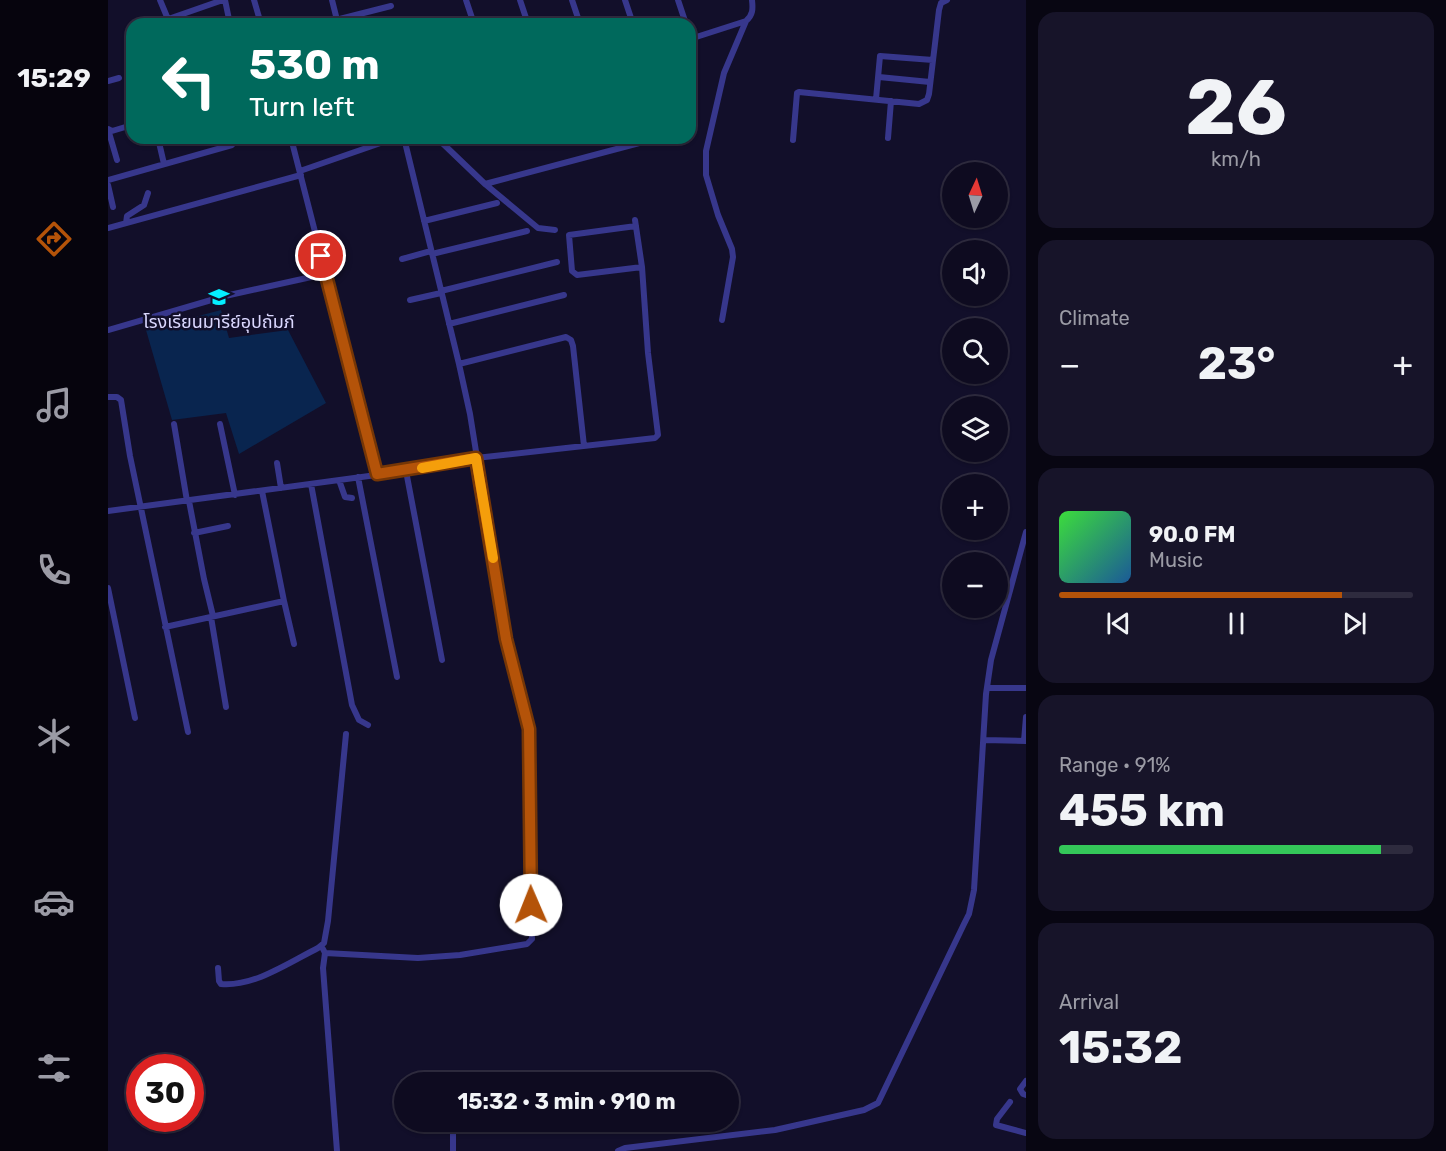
<!DOCTYPE html>
<meta charset="utf-8">
<style>
:root{--surface:#0e0b20;--page:#171429;--text:#f1f3f6;--muted:#9b9ba5;--line:#2e2b3e;--accent:#b45309}
body{margin:0;font-family:Rubik,"Noto Sans Thai",sans-serif;background:var(--page);color:var(--text);height:100vh;display:flex;flex-direction:column;font-size:22px;white-space:nowrap}
*{box-sizing:border-box;margin:0}
p{font-size:20px;color:var(--muted)}
.icon{flex:none;width:33px;height:33px;fill:none;stroke:currentColor;stroke-width:2;stroke-linecap:round;stroke-linejoin:round}
.map{position:relative;flex:1;overflow:hidden}
.details{display:flex;flex-direction:column;gap:12px;padding:12px;background:#080612;width:420px}
.details>*{flex:none}
.hud{position:absolute;left:18px;top:18px;width:570px;height:126px;border-radius:18px;box-shadow:0 2px 4px #0004,0 0 0 2px var(--line);background:#00695c;color:#fff;overflow:hidden}
.needle{width:39px;rotate:4deg}
.fabs{position:absolute;left:834px;top:162px;display:grid;gap:12px}
.fabs a{display:grid;place-items:center;width:66px;height:66px;border-radius:50%;background:var(--surface);box-shadow:0 2px 4px #0004,0 0 0 2px var(--line);font-size:30px}
.speed{position:absolute;left:18px;top:1054px;display:flex;gap:12px;font-size:30px;font-weight:700;text-align:center}
.speed>*{display:grid;place-content:center;width:78px;height:78px;border-radius:50%;background:var(--surface);box-shadow:0 2px 4px #0004,0 0 0 2px var(--line);line-height:1}
.speed .limit{border:9px solid #d22;background:#fff;color:#111}
.pin{position:absolute;display:grid;place-items:center;width:51px;height:51px;color:#fff;margin:-26px;border:3px solid #fff;border-radius:50%;box-shadow:0 2px 6px #0007}
.me{position:absolute;width:66px;margin:-33px;rotate:359deg;stroke-linejoin:round;filter:drop-shadow(0 0 4px #0008)}
.turn{display:flex;align-items:center;gap:21px;height:126px;padding:0 24px;font-size:27px}
.turn .icon{width:78px;height:78px;stroke-width:2.5}
.turn b{display:block;font-size:42px;line-height:51px}
.big{font-size:45px;font-weight:700;line-height:1.1}
.details .card{flex:1;display:flex;flex-direction:column;justify-content:center;gap:9px;min-width:0;padding:0 21px;border-radius:18px;background:var(--page)}
.details .dial{align-items:center;gap:0}
.dial b{font-size:78px;line-height:1}
.song{display:flex;align-items:center;gap:18px}
.cover{width:72px;height:72px;border-radius:9px;background:linear-gradient(135deg,hsl(120 70% 55%),hsl(210 70% 35%))}
.played{height:6px;border-radius:3px;background:linear-gradient(90deg,var(--accent) 80%,var(--line) 80%)}
.keys{display:flex;justify-content:space-around;direction:ltr}
.heat{display:flex;justify-content:space-between;align-items:center;font-size:33px;direction:ltr}
.charge{height:9px;border-radius:4px;background:linear-gradient(90deg,#34c759 91%,var(--line) 0)}
.trip{position:absolute;left:286px;top:1072px;width:345px;height:60px;border-radius:30px;background:var(--surface);box-shadow:0 2px 4px #0004,0 0 0 2px var(--line);font-weight:700;line-height:60px;text-align:center}
main{display:flex;flex:1;min-height:0}
.menu{display:flex;flex-direction:column;width:108px;justify-content:space-around;align-items:center;background:#06040d;color:var(--muted)}
.menu .icon{width:42px;height:42px}
.menu .current{color:var(--accent)}
.menu b{font-size:27px;color:var(--text)}
.map>svg:first-child{display:block}
.water{fill:#09254f}
.lines{fill:none;stroke-linecap:round;stroke-linejoin:round}
.street{stroke:#37378c;stroke-width:6}
.route-casing{stroke:#753606;stroke-width:15}
.route{stroke:#b45309;stroke-width:10}
.slow{stroke:#f59e0b;stroke-width:10}
.labels{text-anchor:middle;dominant-baseline:central;stroke-width:5;stroke-linejoin:round;paint-order:stroke}
.poi-label{font-size:18px;fill:#dbd8ff;stroke:#120f2a}
</style>
<main>
<nav class="menu">
<b>15:29</b>
<svg class="icon current" aria-label="directions" viewBox="0 0 24 24"><path d="M12 3l9 9-9 9-9-9zM9 14v-3h6M13 9l2 2-2 2"/></svg>
<svg class="icon" aria-label="music" viewBox="0 0 24 24"><path d="M9 18V5l10-2v13"/><circle cx="6" cy="18" r="3"/><circle cx="16" cy="16" r="3"/></svg>
<svg class="icon" aria-label="phone" viewBox="0 0 24 24"><path d="M5 4h4l2 5-3 2q2 4 5 5l2-3 5 2v4C11 20 4 13 5 4z"/></svg>
<svg class="icon" aria-label="climate" viewBox="0 0 24 24"><path d="M12 3v18M4 7l16 10M4 17L20 7"/></svg>
<svg class="icon" aria-label="car" viewBox="0 0 24 24"><path d="M5 17H2v-5l4-1 3-4h7l3 4 3 1v5h-3M9 17h6M6 11h13"/><circle cx="7" cy="17" r="2"/><circle cx="17" cy="17" r="2"/></svg>
<svg class="icon" aria-label="filters" viewBox="0 0 24 24"><path d="M4 7h16M4 17h16"/><circle cx="9" cy="7" r="2"/><circle cx="15" cy="17" r="2"/></svg>
</nav>
<div class="map">
<svg width="918" height="1151" viewBox="0 0 918 1151">
<rect width="100%" height="100%" fill="#120f2a"/>
<!-- water -->
<path class="water" d="M113 310 121 338 180 330 218 403 131 454 118 413 64 420 38 330Z"/>
<g class="lines">
<!-- street -->
<path class="street" d="M52 0 62 24
M117 0 122 24
M146 0 153 24
M224 0 230 24
M358 0 366 24
M412 0 420 24
M464 0 472 24
M517 0 525 24
M570 0 578 24
M46 24 115 0
M212 24 283 6
M582 39 638 21C645 15 645 9 644 0
M771 77 822 82
M0 81 11 78
M768 99 772 56 825 60
M50 138 56 164
M93 138 94 142
M183 138 269 474
M329 138 377 184 535 142 544 138
M780 138 783 101
M685 140 689 93 691 92 811 104 819 100 821 94 831 10 833 3 839 0
M9 160 0 129 4 131 24 125
M192 171 287 138
M0 180 124 145
M377 184 430 228 447 230
M0 185 5 207
M316 221 389 203
M18 223 19 216 36 205 40 193
M528 226 461 235 464 271 469 275 534 267
M0 228 193 175
M324 254 419 231
M294 259 323 251
M333 291 449 262
M302 300 333 293
M614 320 625 257 624 249 610 215 598 175V151L616 73 638 21
M341 324 456 295
M0 330 117 296 217 274
M351 364 458 337 463 340 465 346 476 446
M0 397H9L13 400 22 456 80 732
M66 424 79 501
M112 424 127 495
M169 463 173 488
M298 471 334 660
M250 477 289 677
M231 480 237 497 244 498
M203 484 244 705 251 720 260 725
M81 501 96 579 105 616
M0 511 298 471 368 458 547 438 550 435 540 353 534 267 527 220
M86 533 120 526
M0 588 27 718
M176 601 186 644
M103 617 118 707
M57 627 176 601 154 491
M879 688H918
M876 740 918 741
M916 741 918 717
M215 949 217 953 215 968 229 1151
M217 953 310 958 352 955 419 944 424 939 421 729 398 639 362 414 351 364 296 138
M110 968 111 981 113 984C146 987 182 962 210 948L216 943 220 921 238 734
M918 1081 912 1089 915 1094 918 1095
M902 1102 889 1119 888 1125 918 1133
M345 1127V1151
M510 1151 517 1148 667 1130 756 1110 770 1103 856 924 861 914 866 890 878 694 883 660 918 532"/>
</g>
<g class="lines">
<!-- route casing -->
<g class="route-casing">
<path id="route" d="M213 256 269 474 368 458 398 639 421 729 423 905"/>
</g>
<!-- route -->
<use href="#route" class="route"/>
<!-- slow -->
<path class="slow" d="M314 468 368 458 385 558"/>
</g>
<!-- icons -->
<defs>
<g id="school-bare" transform="scale(1.62)"><path d="M0-5L7-2L0 1L-7-2ZM-4 1L0 2.5L4 1V4Q0 6-4 4Z" fill="#04eeff" stroke="#120f2a" stroke-width="2.5" paint-order="stroke"/></g>
</defs>
<g fill-rule="evenodd">
<use href="#school-bare" x="111" y="297"/>
</g>
<g class="labels">
<!-- poi labels -->
<g class="poi-label">
<text x="111" y="322">โรงเรียนมารีย์อุปถัมภ์</text>
</g>
</g>
</svg>
<div class="fabs">
<a><svg class="needle" viewBox="-14 -14 28 28"><path d="M0-13l5 13h-10z" fill="#e53935"/><path d="M0 13l5-13h-10z" fill="#9b9ba5"/></svg></a>
<a><svg class="icon" aria-label="sound" viewBox="0 0 24 24"><path d="M4 9h4l5-4v14l-5-4H4zM17 9q2 3 0 6"/></svg></a>
<a><svg class="icon" aria-label="search" viewBox="0 0 24 24"><circle cx="10" cy="10" r="6"/><path d="M15 15l6 6"/></svg></a>
<a><svg class="icon" aria-label="layers" viewBox="0 0 24 24"><path d="M12 4l9 5-9 5-9-5zM3 14l9 5 9-5"/></svg></a>
<a>+</a>
<a>−</a>
</div>
<div class="speed"><div class="limit">30</div></div>
<div class="pin" style="left:213px;top:256px;background:#d93025"><svg class="icon" aria-label="arrive" viewBox="0 0 24 24"><path d="M6 21V4h12l-3 4 3 4H6"/></svg></div>
<svg class="me" style="left:423px;top:905px" viewBox="-20 -20 40 40"><circle r="19" fill="#fff"/><path d="M0-13L10 11 0 6-10 11z" fill="#b45309"/></svg>
<div class="trip">15:32 · 3 min · 910 m</div>
<div class="hud">
<div class="turn"><svg class="icon" aria-label="left" viewBox="0 0 24 24"><path d="M17 20v-9H6M10 6l-5 5 5 5"/></svg><div><b>530 m</b>Turn left</div></div>
</div>
</div>
<section class="details">
<div class="card dial"><b>26</b><p>km/h</p></div>
<div class="card"><p>Climate</p>
<div class="heat"><a>−</a><b class="big">23°</b><a>+</a></div>
</div>
<div class="card">
<div class="song"><i class="cover"></i><div><b>90.0 FM</b><p>Music</p></div></div>
<div class="played"></div>
<div class="keys"><svg class="icon" aria-label="previous" viewBox="0 0 24 24"><path d="M18 5L8 12l10 7zM5 5v14"/></svg><svg class="icon" aria-label="pause" viewBox="0 0 24 24"><path d="M8 5v14M16 5v14"/></svg><svg class="icon" aria-label="next" viewBox="0 0 24 24"><path d="M6 5l10 7-10 7zM19 5v14"/></svg></div>
</div>
<div class="card"><p>Range · 91%</p><b class="big">455 km</b><div class="charge"></div></div>
<div class="card"><p>Arrival</p><b class="big">15:32</b></div>
</section>
</main>
